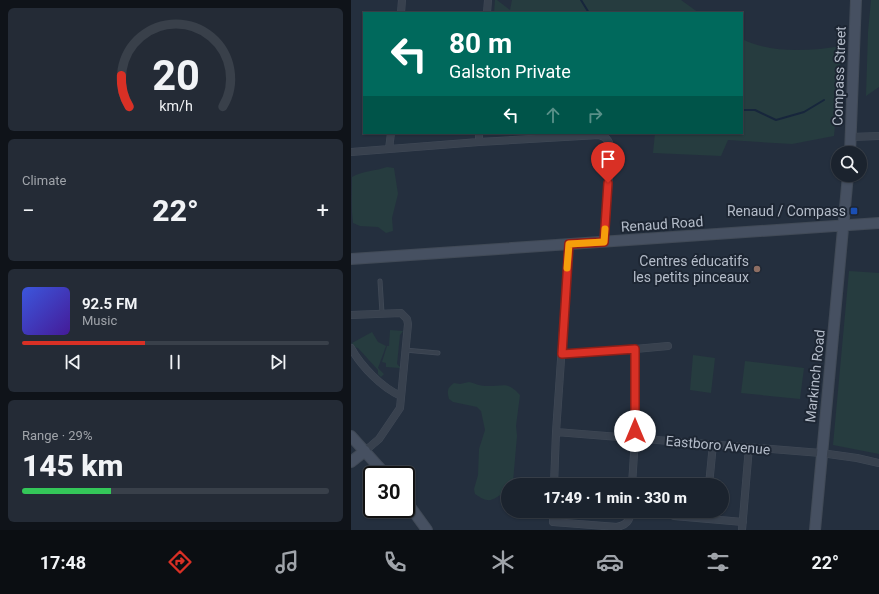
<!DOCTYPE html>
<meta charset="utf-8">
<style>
:root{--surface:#1b232e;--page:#242b36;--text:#f1f3f6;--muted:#a0a4aa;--line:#39404a;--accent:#d93025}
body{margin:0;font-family:Roboto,sans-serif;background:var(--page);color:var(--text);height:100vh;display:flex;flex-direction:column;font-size:15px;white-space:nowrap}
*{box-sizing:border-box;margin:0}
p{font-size:13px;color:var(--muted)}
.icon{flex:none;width:22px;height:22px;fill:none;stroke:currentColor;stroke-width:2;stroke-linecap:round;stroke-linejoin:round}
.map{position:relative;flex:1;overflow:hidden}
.sheet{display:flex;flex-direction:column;gap:8px;padding:8px;background:#0f1319;width:351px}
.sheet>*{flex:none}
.hud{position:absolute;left:12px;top:12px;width:380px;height:122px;border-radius:0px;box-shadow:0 1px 3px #0004,0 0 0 1px var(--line);background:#00695c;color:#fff;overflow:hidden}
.tools{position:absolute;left:480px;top:146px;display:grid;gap:8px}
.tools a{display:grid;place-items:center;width:36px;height:36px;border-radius:50%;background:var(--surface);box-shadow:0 1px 3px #0004,0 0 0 1px var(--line);font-size:20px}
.speed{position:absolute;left:12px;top:466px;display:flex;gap:8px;font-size:20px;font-weight:700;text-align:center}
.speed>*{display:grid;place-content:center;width:52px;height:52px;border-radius:50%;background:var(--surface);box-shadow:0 1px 3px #0004,0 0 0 1px var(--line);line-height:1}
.speed .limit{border:2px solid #111;border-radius:6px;background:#fff;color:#111}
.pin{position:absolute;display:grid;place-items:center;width:34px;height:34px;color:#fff;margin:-41px -17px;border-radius:50% 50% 50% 0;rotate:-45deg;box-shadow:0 0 4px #0007}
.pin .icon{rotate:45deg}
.me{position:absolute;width:44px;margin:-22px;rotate:0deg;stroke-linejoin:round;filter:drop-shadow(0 0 3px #0008)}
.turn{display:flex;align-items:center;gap:14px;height:84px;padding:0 20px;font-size:18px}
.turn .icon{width:52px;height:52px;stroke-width:2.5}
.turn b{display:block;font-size:28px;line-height:34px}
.lanes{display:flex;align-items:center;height:38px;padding:0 20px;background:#0003;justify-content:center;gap:20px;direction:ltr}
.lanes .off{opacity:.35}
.big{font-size:30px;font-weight:800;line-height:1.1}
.sheet .card{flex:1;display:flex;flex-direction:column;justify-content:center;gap:6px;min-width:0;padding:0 14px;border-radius:6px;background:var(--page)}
.sheet .dial{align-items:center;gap:0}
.dial svg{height:104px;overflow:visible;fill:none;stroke:var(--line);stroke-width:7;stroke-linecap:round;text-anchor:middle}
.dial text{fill:var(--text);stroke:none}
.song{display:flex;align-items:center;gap:12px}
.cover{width:48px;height:48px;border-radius:6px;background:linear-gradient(135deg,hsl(230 70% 55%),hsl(260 70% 35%))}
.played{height:4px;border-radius:2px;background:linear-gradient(90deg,var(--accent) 40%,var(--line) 40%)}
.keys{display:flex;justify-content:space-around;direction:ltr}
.heat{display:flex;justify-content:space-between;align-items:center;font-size:22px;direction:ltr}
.charge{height:6px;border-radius:3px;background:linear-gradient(90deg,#34c759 29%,var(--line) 0)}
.trip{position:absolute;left:150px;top:478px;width:228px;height:40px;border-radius:20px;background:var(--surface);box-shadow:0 1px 3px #0004,0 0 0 1px var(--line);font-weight:800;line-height:40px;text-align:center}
.dock{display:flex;height:64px;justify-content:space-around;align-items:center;background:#0b0e12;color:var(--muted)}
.dock .icon{width:28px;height:28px}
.dock .active{color:var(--accent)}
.dock b{font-size:18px;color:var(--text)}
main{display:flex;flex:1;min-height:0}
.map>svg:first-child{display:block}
.green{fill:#263c3f}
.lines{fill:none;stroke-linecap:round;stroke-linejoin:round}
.stream{stroke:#17263c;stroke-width:2}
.lane-casing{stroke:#414a57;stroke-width:5}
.street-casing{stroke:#414a57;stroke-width:8}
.secondary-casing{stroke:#414a57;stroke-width:12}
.lane{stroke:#38414e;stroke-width:3.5}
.street{stroke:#38414e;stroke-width:7}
.secondary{stroke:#465061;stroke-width:10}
.route-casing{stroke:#8d1f18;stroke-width:10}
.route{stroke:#d93025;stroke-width:7}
.slow{stroke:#f59e0b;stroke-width:7}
.transit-dot{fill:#1a4fb4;stroke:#1d2633;stroke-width:1.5}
.education-dot{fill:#8d6e63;stroke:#1d2633;stroke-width:1.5}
.labels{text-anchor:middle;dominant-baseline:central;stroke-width:4;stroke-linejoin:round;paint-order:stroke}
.street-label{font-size:14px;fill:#b4bcc9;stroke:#1d2633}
.poi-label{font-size:14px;fill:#b4bcc9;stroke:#1d2633;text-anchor:end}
</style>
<main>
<section class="sheet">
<div class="card dial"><svg viewBox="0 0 100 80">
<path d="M14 69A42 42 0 1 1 86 69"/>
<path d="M14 69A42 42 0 0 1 8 45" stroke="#d93025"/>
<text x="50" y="56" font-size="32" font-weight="700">20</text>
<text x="50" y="72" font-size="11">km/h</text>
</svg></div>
<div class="card"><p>Climate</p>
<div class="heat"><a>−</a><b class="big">22°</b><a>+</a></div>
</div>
<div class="card">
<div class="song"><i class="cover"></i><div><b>92.5 FM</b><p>Music</p></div></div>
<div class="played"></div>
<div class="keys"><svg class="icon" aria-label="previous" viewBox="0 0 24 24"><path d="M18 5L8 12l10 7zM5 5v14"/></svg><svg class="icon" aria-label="pause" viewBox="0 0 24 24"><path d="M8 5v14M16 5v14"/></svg><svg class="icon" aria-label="next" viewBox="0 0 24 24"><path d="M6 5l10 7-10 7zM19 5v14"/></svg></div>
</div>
<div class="card"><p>Range · 29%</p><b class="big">145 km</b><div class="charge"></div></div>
</section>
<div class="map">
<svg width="528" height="530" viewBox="0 0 528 530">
<rect width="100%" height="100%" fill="#242f3e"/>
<!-- green -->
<path class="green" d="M144 0H146L159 10 161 0H330L348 13H143Z
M520 0H528V87L515 96 517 32Z
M391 39C420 54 460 51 491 46L483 136 441 144 377 140 370 156 302 153 304 133H391Z
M36 167 43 168 47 194 41 218 42 231 35 233 27 227 9 226 2 223C0 207 1 193 1 177 11 171 25 171 36 167Z
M498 271 528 273V454L482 445Z
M39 330 52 331 49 335 46 364 49 367V368L35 367V363L31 362 36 346H38Z
M21 332 27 342 35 346 27 368 33 374 30 377 27 374V370L7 348 3 347 1 343Z
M342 355 364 358 360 393 339 390Z
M394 361 453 368 449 399 390 393Z
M118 382C123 383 129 386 134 386 151 387 156 380 169 395L165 426 166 436 162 482 161 485H157V491C141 498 141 506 124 494L123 489 127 475 128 449 134 430 130 411 126 407 102 402 98 399C96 391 96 388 103 383L109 384Z"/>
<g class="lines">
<!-- stream -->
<path class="stream" d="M230 0 238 13
M391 110H404L425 120 453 112 473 100"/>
<!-- lane casing -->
<g class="lane-casing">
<path id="lane" d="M29 281 31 313
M54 350 87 353"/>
</g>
<!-- street casing -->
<g class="street-casing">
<path id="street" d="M50 13 51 0
M136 13 137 0
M500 137 528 136
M128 142V133
M38 149 40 133
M0 152 128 142 248 135C257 137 259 143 260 151L253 242
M0 315 50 313 56 319 57 324 49 408 28 439 14 451
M0 348C10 366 31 388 50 396
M284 349 317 346
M211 354 284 349V438L281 485
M205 432 470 453 506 458 528 463
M203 485 205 432 218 244
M358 485 362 444
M202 511V522L266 527C275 525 279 521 280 511
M323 516 392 522
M391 530 398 447"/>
</g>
<!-- secondary casing -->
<g class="secondary-casing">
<path id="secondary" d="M499 153 505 0
M0 259 528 223
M0 436 35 475
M0 462 14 451
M55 501 76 530
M464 530 497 175"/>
</g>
<!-- lane -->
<use href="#lane" class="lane"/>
<!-- street -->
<use href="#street" class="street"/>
<!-- secondary -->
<use href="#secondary" class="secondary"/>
</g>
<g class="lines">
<!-- route casing -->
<g class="route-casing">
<path id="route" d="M257 183 253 242 218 244 211 354 284 349V431"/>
</g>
<!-- route -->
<use href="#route" class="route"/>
<!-- slow -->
<path class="slow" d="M216 268 218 244 253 242 254 229"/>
</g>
<!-- markers -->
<rect class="transit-dot" x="499" y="207" width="8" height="8" rx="2"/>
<circle class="education-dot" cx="406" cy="269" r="4"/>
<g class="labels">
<!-- street labels -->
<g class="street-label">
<text transform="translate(488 76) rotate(-88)">Compass Street</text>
<text transform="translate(311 224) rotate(-4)">Renaud Road</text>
<text transform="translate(464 376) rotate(-84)">Markinch Road</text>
<text transform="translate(367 445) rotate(5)">Eastboro Avenue</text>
</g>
<!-- poi labels -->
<g class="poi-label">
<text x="495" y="211">Renaud / Compass</text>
<text x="398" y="261">Centres éducatifs<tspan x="398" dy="16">les petits pinceaux</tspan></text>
</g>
</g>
</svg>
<div class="tools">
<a><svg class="icon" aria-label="search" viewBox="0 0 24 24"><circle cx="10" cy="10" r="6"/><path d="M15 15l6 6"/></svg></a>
</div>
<div class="speed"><div class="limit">30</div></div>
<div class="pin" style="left:257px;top:183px;background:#d93025"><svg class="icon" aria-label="arrive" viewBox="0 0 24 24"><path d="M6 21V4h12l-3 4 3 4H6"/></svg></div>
<svg class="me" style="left:284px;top:431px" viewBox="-20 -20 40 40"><circle r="19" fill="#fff"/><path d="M0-13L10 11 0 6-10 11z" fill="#d93025"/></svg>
<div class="trip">17:49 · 1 min · 330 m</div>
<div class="hud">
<div class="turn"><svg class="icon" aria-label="left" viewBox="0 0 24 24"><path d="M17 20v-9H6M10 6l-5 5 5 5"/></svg><div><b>80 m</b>Galston Private</div></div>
<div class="lanes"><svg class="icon" aria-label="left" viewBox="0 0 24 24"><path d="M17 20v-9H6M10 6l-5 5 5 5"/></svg><svg class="icon off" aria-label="ahead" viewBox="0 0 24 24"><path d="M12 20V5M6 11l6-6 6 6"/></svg><svg class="icon off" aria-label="right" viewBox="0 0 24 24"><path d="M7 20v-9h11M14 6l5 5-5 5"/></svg></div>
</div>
</div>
</main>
<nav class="dock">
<b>17:48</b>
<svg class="icon active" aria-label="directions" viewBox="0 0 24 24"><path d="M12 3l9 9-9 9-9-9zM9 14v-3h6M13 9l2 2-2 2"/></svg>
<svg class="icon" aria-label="music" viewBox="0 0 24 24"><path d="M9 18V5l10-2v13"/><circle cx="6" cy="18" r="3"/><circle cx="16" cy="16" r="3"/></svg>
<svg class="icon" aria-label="phone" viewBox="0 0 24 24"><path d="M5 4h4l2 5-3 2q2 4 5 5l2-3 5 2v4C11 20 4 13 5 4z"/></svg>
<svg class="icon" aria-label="climate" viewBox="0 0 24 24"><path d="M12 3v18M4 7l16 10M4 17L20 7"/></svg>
<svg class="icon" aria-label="car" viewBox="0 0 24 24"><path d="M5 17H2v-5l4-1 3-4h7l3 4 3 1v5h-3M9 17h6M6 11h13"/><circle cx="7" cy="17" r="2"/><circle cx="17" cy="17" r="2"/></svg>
<svg class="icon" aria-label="filters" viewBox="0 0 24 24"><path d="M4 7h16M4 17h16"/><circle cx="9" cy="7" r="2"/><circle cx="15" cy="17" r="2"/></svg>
<b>22°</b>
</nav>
